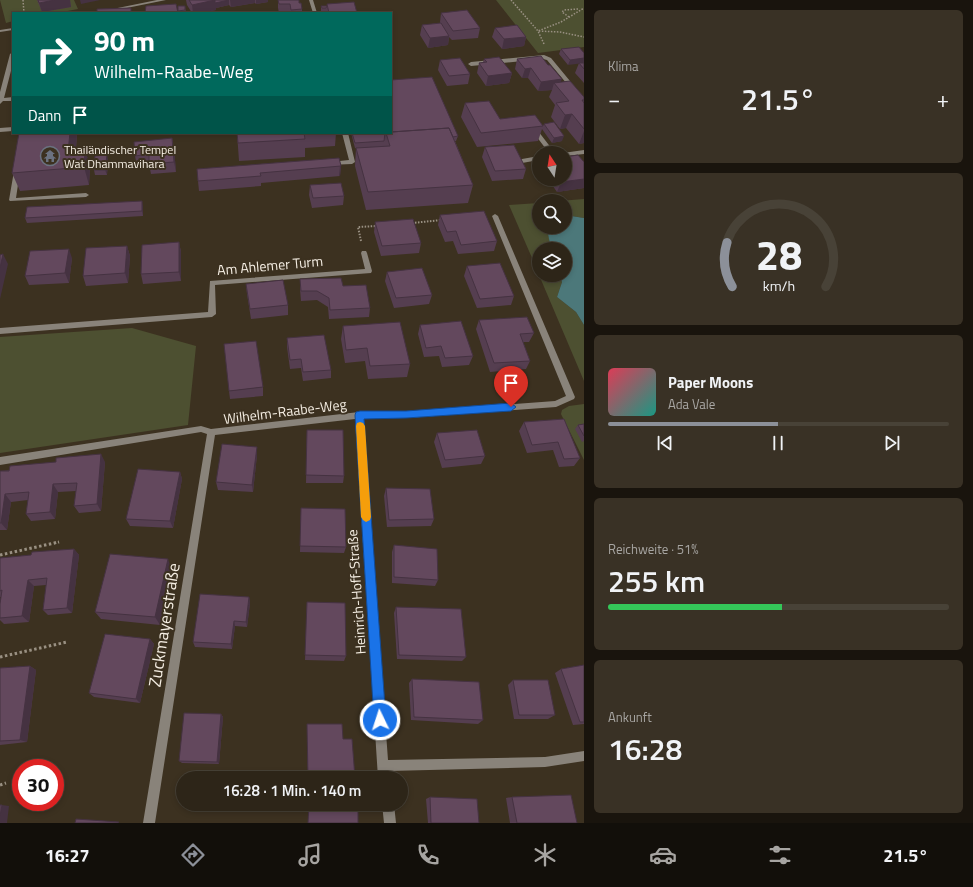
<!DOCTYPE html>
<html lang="de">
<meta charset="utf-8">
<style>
:root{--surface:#2d2518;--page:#393125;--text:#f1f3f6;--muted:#a7a5a2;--line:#484237;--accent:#8c9099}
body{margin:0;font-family:"Titillium Web",sans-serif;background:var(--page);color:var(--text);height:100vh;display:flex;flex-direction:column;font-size:15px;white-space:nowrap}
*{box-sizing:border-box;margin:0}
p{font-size:13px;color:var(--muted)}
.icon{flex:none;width:22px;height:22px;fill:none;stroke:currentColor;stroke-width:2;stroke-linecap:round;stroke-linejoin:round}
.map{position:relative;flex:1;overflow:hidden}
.details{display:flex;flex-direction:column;gap:10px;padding:10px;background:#19140d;width:389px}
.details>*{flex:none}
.guide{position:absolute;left:12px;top:12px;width:380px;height:122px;border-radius:0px;box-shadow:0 2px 6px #0003,0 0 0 1px var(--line);background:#00695c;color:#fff;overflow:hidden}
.needle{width:26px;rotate:348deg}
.controls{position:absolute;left:532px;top:146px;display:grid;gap:8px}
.controls a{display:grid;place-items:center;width:40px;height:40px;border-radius:50%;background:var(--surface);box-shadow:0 2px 6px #0003,0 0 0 1px var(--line);font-size:20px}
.speed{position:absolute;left:12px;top:759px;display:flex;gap:8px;font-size:20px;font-weight:700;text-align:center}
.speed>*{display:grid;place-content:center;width:52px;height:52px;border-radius:50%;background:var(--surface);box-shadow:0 2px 6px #0003,0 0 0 1px var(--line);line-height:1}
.speed .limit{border:6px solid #d22;background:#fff;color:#111}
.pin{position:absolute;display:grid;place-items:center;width:34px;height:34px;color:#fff;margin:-41px -17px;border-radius:50% 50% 50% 0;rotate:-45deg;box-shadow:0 0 4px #0007}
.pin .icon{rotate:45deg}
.me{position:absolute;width:44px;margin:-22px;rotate:356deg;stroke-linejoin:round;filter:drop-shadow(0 0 3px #0008)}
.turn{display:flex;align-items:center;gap:14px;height:84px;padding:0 16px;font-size:18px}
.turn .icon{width:52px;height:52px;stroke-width:2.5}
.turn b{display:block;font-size:28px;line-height:34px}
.then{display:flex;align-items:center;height:38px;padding:0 16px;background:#0003;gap:8px;font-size:15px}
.big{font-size:30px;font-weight:600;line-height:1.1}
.details .card{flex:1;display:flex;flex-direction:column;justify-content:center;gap:6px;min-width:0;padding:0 14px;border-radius:6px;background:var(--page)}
.details .dial{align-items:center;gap:0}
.dial svg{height:104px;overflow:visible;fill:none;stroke:var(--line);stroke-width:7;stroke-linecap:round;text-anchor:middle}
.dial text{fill:var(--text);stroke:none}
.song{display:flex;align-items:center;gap:12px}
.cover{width:48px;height:48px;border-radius:6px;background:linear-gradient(135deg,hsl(350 70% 55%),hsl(170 70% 35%))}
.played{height:4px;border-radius:2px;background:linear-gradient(90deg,var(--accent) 50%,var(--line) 50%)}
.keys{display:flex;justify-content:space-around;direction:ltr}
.heat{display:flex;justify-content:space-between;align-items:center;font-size:22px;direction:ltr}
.charge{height:6px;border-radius:3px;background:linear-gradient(90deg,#34c759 51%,var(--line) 0)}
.trip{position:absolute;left:176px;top:771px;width:232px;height:40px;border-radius:20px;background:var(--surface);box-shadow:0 2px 6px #0003,0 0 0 1px var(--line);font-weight:600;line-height:40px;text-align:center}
.tabs{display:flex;height:64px;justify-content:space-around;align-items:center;background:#120f0a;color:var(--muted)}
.tabs .icon{width:28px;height:28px}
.tabs .on{color:var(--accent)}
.tabs b{font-size:18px;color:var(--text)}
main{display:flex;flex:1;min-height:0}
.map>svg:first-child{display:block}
.green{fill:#4d5031}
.water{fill:#4c787a}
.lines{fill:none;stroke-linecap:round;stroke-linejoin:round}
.path-far3{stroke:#999082;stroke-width:1.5;stroke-dasharray:1.5 1.5;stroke-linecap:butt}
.path-far2{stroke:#999082;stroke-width:2;stroke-dasharray:1.5 1.5;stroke-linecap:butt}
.path-far1{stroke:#999082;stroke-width:2.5;stroke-dasharray:2 2;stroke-linecap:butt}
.path{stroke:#999082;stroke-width:3;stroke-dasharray:2.5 2.5;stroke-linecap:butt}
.lane{fill:#89837a;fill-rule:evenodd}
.street{fill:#89837a;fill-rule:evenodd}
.wall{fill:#553e50}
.shaded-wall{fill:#453241}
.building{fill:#63485d;stroke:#453241}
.route{fill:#1a73e8;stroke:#114b97}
.slow{fill:#f59e0b}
.labels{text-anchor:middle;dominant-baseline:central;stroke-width:4;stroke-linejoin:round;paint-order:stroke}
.far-poi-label{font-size:12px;fill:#f5eee3;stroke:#3c3120;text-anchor:start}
.street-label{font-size:14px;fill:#f5eee3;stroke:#3c3120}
.near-street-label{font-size:17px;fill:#f5eee3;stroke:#3c3120}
</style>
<main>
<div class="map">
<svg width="584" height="823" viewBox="0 0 584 823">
<rect width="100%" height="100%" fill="#3c3120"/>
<!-- green -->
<path class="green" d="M0 0H74L78 9 57 13H13V21L6 23Z
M496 0H584V47L538 53Z
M584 199V218L565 215V201H559Z
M539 203V227H547L551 249H539V274L509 205Z
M539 275H559L562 282 557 297 576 312 584 325V381Z
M132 328 196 346 188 425 0 453V337Z
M584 404V460L561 414 562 410 569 406Z"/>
<!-- water -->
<path class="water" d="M565 215 584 218V325L576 312 557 297 562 282 559 275H565V249H551L547 229V227H565Z"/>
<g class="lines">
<!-- path-far3 -->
<path class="path-far3" d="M23 0 24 13
M511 0 538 31 560 32 584 37
M569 17 562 12 564 10 578 9
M544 44 538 31 561 22 584 8"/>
<!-- path-far2 -->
<path class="path-far2" d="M412 223 442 220
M361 241 358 227 377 226"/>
<!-- path-far1 -->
<path class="path-far1" d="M54 543 59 542"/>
<!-- path -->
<path class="path" d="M0 555 59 542
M0 657 67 642
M0 785 6 783"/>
<!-- lane -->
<path class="lane" d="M13 127V131L0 132V128Z
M531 127H535L555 153H549L530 128Z
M17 169 20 171 16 198 86 193 89 195 86 197 10 201 9 200 14 171Z"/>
<!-- street -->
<path class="street" d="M157 0H166L102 13H93Z
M309 0H313L317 13H313Z
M13 28V30L0 32V30Z
M13 52V63L4 98 13 97V101H3L0 104V92L10 54Z
M544 55 551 58 584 98V103L582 102 547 60 543 59 471 66 468 64 471 62Z
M342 133H348L355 162 352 164 328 165V163L330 162 349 160Z
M584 150V154L565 156V153H563Z
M539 156V160L522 163 519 161 522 159Z
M495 214 498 216 575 397 574 399 556 407 407 418H363L388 760 545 757 584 751V761L545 767 389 771 390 778H378L355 419 215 435 155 823H143L207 434 201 432 0 465V457L201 426 211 429 359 412H407L555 401 566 396 492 216Z
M362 251H366L367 253 372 271 371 273 215 285 216 314 212 317 0 334V328L208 312 210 281 365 269 361 253Z
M382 804H394L396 823H384Z"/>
</g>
<!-- wall -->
<path class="wall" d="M37 0H70L71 7 42 12Z
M186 0H268V2L256 4 255 3 231 7 229 5 216 8V10L200 13H192L187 5Z
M278 0 299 3 302 9V13H279L278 8Z
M327 4 357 13H322L321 11V6H327Z
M185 6 186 13H179L178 11Z
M441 13 480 28 478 38 452 40 449 37 448 45 428 48 420 35 422 25 440 23V22Z
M495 28 526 37 524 46 502 49 492 37Z
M561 49 584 53 568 65 559 54Z
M484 59 512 73 509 83 486 86 477 73 479 63 483 62Z
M517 59 561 82 584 97V143L579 144 566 128 560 129 551 117 555 105 549 97 552 90 538 91 528 78H522L515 69Z
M440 60 470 74 468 84 447 86 438 70Z
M579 63H584V83L575 73Z
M465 103 500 119 543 126 544 124 562 141 552 143 542 129 538 141 477 147 461 117Z
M77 133 76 150 85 149 90 167 89 185 20 191 12 173Z
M237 133H336L335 146 305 148V157L239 161Z
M351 133H391L458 136 456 141H455L473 185 468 203 366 210 355 166 356 148 384 146 355 148Z
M172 138 174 148 176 172 151 174 149 164 137 166 135 156Z
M485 147 526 169 523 179 492 181 482 157Z
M339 158 341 166 340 176 261 183V186L199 191 198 181Z
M108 160 107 175H95L94 170Z
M584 162V188L557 192 548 179H565Z
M310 185 344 196 343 205 312 208 309 195Z
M143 206V216L27 223 25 218Z
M440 215 497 241 494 251 458 254 453 241 445 242 438 225Z
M375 222 421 243 419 253 381 256 374 232Z
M179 242 181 252V281L143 284 141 274Z
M127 246 130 256 128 283 86 286 83 276Z
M72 258 69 283 29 285 25 276Z
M467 266 514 296 511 305 477 308 464 276Z
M387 272 432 295 429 304 394 308 385 281Z
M300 279 343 286 370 308 369 317 329 319 328 307 317 300 301 301 300 289Z
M246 284 288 305V315L251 319 247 294Z
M479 320 534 333 529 342H523L530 361 526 369 490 372 476 329Z
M420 325 473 356 469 365 442 367 439 356 424 357 418 334Z
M343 326 410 364 407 377 368 379 365 361 345 363 341 339Z
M287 338 331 370V378L303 381 301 368 290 369 287 347Z
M263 387V396L230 399 229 391Z
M564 419 580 458 574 466 559 467 553 450 527 453 519 431 524 422Z
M584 424V441L582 442 575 429 578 425Z
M307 430 344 476 343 483H306Z
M437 433 485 456 481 464 442 468 434 442Z
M257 455 253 492 218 490 216 482Z
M105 462 101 511 79 513 74 506 76 491 58 492 55 519 31 521 26 514 28 500 11 502 7 530H0V471Z
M180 472 182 479 173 528 130 526 126 519Z
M386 488 434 519 431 526 387 527 384 496Z
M301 508 346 547 344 553 300 552Z
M394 545 438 580 435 586 392 583V552Z
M74 549 79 555 72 613 48 615 43 610 46 585 34 586 29 622 4 624 0 620V604L1 597H0V558L31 555Z
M171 568 160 625 101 619 95 612Z
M249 597 250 603 247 627 235 626 232 649 195 647 193 642Z
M307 602 346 656 344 661 305 660Z
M396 607 466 657 462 661 397 659 394 613Z
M150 639 154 644 140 703 94 697 89 693Z
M584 665V724L573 725 555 673 561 669Z
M30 666 36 670 27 742 0 745V668Z
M412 679 483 720 478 724 411 720 409 683Z
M513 680 555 715 548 719H514L508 685Z
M221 714 223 717 219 764 182 763 179 761Z
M307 724 343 739 355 778H308Z
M430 797 479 823H428L426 799Z
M512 797 577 823H510L506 798Z
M308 804H349L358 823H308Z"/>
<!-- shaded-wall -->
<path class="shaded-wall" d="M55 0H70L71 7 42 12 39 3Z
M80 0H100L81 4Z
M215 0H229V5L216 8V10L200 13H193L192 5Z
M230 0H255V3L231 7Z
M256 0H268V2L256 4Z
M449 36 448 45 428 48 430 38Z
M526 37 524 46 502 49 504 39Z
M584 58V63L568 65 570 60Z
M531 68 528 78H522L525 69Z
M512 73 509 83 486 86 488 76Z
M562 79 558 88 554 83 552 90 538 91 541 82Z
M572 114 566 128 560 129 565 115Z
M584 131V143L579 144Z
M70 133H77L74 169 68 151Z
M564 136 562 141 552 143 554 138Z
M172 138 174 148 176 172 174 162Z
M85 149 90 167 89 185 84 167Z
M107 155 108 160 107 175 105 170Z
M340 166H341L340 176H339Z
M584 179V188L557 192 561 182Z
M142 201 143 206V216L142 211Z
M179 242 181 252V281L179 272Z
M127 246 130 256 128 283 125 273Z
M69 249 72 258 69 283 65 273Z
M3 254 8 264 0 299V268Z
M257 447V455L253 492 252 485Z
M101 454 105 462 101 511 97 504Z
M180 472 182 479 173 528 170 521Z
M53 484 58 492 55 519 50 512Z
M5 494 11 502 7 530 1 523Z
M74 549 79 555 72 613 67 608Z
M168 559 171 568 160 625 155 617Z
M28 580 34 586 29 622 22 616Z
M249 597 250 603 247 627 246 622Z
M234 621 235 626 232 649 231 644Z
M150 639 154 644 140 703 136 699Z
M30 666 36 670 27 742 20 740Z
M221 714 223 717 219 764 217 762Z
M2 805 9 806 7 823H0V816Z"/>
<!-- building -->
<path class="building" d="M38 0H55L39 3Z
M189 0H215L192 5Z
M215 0H229L215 3Z
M278 0H299V3H301L302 9 291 10 290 4H279Z
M354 2 357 13H329L327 4Z
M176 4 178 13H145L146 6Z
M178 6H185V10L178 11Z
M321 6H327L326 8H322Z
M131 8V13H97V9Z
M467 10 480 28 453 31 441 13Z
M441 23 449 36 430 38 422 25Z
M517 25 526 37 504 39 495 28Z
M579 47 584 53V58L570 60 561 49Z
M541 56 548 65H550L562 79 541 82 531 68 525 69 517 59Z
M499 57 512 73 488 76 479 63 487 62 484 59Z
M460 58 470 74 449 76 440 60Z
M579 63H584V69Z
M432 77 458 136 453 137 449 128 391 132V80Z
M570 81 584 97V100H582L584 103V129L572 114 565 115 556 103 569 101 554 83Z
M489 101 500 119 535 115 543 126 481 133 465 103Z
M554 122 564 136 554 138 544 124Z
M449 128 473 185 368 192 356 148 390 146 386 133H391V132Z
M19 133H70L68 151 85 149 84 167 12 173Z
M237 133H304L305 139 238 143Z
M352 133H385L384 141 355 143Z
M172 138 174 162 149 164V154L135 156 134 142Z
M514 145 526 169 495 171 485 147Z
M107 155 105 170H94L95 156Z
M578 155 584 162V179L561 182 559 179H565V157Z
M339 158 341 166 260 173 261 176 198 181 197 169Z
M341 183 344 196 313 198 310 185Z
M142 201V211L25 218 27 207Z
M484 211 497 241 461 245 456 231 447 232 440 215Z
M413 219 421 243 382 246 375 222Z
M179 242V272L141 274 142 245Z
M127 246 125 273 83 276 86 248Z
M69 249 65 273 25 276 30 251Z
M3 254 0 268V255Z
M500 263 514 296 480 299 467 266Z
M422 268 432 295 396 298 387 272Z
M341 278 343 286 366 285 370 308 330 310 329 298 317 291H301L300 279Z
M283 280 288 305 250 309 246 284Z
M527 317 534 333 520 334 530 361 494 363 479 320Z
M461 321 473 356 445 358 441 346 426 348 420 325Z
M400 322 410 364 370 366 367 348 346 350 343 326Z
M324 335 331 370 303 372 301 359 290 360 287 338Z
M256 341 263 387 229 391 224 344Z
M564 419 580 458 564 459 558 442 532 445 524 422Z
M584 424V436L578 425Z
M307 430H343L344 476 306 475Z
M477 430 485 456 445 460 437 433Z
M222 444 257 447 252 485 216 482Z
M101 454 97 504 74 506 77 483 53 484 50 512 26 514 29 492 5 494 1 523H0V471H9L10 466 56 462V458Z
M138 469 180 472 170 521 126 519Z
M386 488 430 489 434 519 389 520Z
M301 508 345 509 346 547 300 546Z
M394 545 437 549 438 580 394 577Z
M74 549 67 608 43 610 47 578 28 580 22 616 0 618V604L2 590 0 591V558L31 555 32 552Z
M110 554 168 559 155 617 95 612Z
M200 594 249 597 246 622 234 621 231 644 193 642Z
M307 602 345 603 346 656 305 655Z
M396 607 461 609 466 657 399 655Z
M105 634 150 639 136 699 89 693Z
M584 665V722H580L561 669Z
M30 666 20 740 0 741V668Z
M412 679 479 682 483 720 414 717Z
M513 680H548L555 715H519Z
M184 713 221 714 217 762 179 761Z
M307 724H342L343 739H352L355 778H308Z
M571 795 577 823H517L512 797Z
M430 797 477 799 479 823H431Z
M309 804H349L358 805V823H308Z
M0 805H2L0 816Z
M76 819 119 822 118 823H75Z"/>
<!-- route -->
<path class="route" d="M511 403 516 407 511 411 406 418 364 419 386 720 384 725 380 727 376 725 374 720 355 415 356 412 360 411H406Z"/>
<!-- slow -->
<path class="slow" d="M360 422 363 423 365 426 371 517 370 520 366 522 363 520 361 517 356 426 357 423Z"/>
<!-- icons -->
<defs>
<g id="temple-ring" transform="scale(1)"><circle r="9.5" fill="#3c3120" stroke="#6b7280" stroke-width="1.5"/><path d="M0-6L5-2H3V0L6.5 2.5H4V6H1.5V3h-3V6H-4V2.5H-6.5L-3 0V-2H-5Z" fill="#6b7280"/></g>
</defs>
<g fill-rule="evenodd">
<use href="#temple-ring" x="50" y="156"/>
</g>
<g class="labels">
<!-- far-poi labels -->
<g class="far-poi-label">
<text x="64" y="149">Thailändischer Tempel<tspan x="64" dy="14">Wat Dhammavihara</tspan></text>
</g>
<!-- street labels -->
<g class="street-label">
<text transform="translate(270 265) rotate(-5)">Am Ahlemer Turm</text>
<text transform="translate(285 411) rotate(-7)">Wilhelm-Raabe-Weg</text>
<text transform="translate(356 592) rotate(-94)">Heinrich-Hoff-Straße</text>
</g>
<!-- near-street labels -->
<g class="near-street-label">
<text transform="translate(164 625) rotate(-81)">Zuckmayerstraße</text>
</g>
</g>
</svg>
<div class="controls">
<a><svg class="needle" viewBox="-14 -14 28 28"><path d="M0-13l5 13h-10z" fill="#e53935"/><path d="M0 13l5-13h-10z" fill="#a7a5a2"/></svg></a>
<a><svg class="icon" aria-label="search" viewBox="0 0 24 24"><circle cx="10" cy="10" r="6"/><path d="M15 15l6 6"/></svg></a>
<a><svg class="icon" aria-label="layers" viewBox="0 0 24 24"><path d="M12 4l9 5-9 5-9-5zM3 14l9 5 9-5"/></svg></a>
</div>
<div class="speed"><div class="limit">30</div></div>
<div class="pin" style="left:511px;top:407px;background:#d93025"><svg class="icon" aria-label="arrive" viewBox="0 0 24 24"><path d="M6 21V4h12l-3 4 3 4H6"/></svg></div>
<svg class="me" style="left:380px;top:720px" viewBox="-20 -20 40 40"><circle r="17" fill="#1a73e8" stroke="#fff" stroke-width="3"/><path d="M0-11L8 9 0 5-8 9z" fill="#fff"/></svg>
<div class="trip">16:28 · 1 Min. · 140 m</div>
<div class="guide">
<div class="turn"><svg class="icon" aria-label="right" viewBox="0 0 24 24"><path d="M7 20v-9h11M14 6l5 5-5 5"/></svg><div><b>90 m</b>Wilhelm-Raabe-Weg</div></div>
<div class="then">Dann<svg class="icon" aria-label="arrive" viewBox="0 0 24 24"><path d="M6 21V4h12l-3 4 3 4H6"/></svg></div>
</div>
</div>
<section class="details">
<div class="card"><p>Klima</p>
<div class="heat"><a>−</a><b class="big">21.5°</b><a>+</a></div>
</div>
<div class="card dial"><svg viewBox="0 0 100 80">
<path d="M14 69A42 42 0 1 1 86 69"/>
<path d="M14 69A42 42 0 0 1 10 35" stroke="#8c9099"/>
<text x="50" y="56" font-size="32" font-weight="700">28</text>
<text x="50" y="72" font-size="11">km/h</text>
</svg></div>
<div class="card">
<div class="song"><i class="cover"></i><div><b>Paper Moons</b><p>Ada Vale</p></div></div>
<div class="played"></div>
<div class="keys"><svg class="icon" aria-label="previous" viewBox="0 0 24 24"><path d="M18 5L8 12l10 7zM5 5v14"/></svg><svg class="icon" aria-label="pause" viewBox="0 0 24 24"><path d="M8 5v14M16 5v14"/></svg><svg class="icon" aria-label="next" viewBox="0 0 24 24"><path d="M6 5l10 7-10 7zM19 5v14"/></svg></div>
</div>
<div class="card"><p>Reichweite · 51%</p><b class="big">255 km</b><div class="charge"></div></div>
<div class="card"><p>Ankunft</p><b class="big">16:28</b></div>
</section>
</main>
<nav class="tabs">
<b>16:27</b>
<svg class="icon on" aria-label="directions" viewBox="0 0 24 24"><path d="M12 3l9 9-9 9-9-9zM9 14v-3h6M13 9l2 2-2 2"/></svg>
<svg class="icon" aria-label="music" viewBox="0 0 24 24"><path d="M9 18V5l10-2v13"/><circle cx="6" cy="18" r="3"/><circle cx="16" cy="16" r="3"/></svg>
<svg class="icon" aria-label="phone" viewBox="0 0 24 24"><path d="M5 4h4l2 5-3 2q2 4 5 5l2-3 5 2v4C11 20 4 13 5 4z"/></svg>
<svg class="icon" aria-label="climate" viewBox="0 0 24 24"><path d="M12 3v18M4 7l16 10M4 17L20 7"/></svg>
<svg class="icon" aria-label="car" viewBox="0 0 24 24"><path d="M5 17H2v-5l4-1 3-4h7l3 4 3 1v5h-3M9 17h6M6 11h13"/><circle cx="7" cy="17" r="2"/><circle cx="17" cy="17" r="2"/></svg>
<svg class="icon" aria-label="filters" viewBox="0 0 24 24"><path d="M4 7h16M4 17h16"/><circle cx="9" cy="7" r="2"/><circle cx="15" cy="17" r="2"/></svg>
<b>21.5°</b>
</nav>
